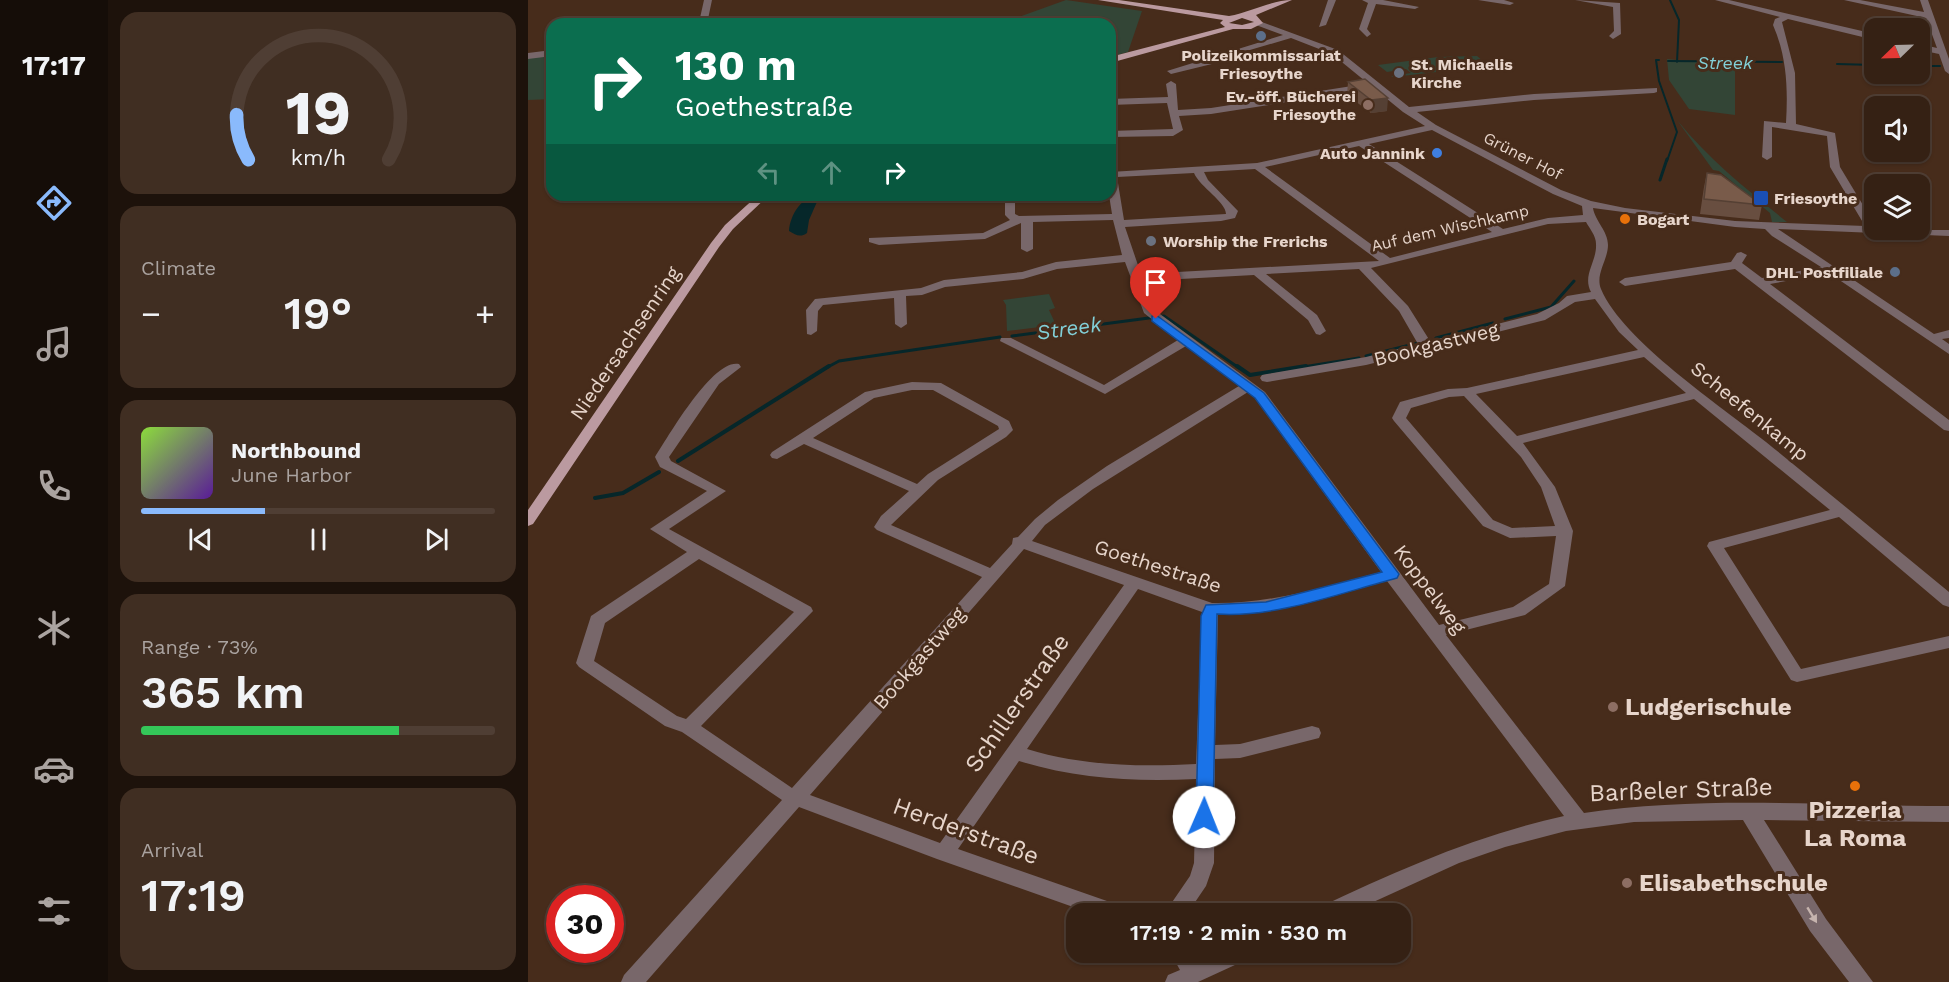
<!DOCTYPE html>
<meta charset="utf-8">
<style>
:root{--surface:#352114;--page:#402e22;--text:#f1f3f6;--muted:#aaa3a0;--line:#4f3e34;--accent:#8abafc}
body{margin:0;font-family:"Work Sans",sans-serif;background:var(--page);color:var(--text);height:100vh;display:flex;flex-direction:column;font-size:22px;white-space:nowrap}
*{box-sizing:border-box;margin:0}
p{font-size:20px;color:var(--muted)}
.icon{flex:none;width:33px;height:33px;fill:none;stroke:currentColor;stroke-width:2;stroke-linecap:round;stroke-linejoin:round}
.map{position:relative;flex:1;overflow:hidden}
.panel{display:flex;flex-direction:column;gap:12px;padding:12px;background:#1d120b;width:420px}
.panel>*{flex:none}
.hud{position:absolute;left:18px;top:18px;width:570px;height:183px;border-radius:18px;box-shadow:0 2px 4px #0004,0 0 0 2px var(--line);background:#0b6e4f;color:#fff;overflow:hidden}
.needle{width:39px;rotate:247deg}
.buttons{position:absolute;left:1336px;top:18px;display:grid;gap:12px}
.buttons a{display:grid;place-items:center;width:66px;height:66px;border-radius:12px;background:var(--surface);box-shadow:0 2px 4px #0004,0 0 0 2px var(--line);font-size:30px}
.speed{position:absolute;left:18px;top:885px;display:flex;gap:12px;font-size:30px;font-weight:700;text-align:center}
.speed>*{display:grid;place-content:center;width:78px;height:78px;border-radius:50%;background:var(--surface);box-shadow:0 2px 4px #0004,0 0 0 2px var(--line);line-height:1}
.speed .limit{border:9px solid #d22;background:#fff;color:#111}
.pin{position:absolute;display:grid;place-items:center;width:51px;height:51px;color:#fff;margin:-62px -26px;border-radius:50% 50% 50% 0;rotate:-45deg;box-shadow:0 0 6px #0007}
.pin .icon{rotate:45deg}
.me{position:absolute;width:66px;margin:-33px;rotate:1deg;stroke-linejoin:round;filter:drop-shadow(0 0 4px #0008)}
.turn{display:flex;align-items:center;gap:21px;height:126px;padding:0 30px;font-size:27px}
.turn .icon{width:78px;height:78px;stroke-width:2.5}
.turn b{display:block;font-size:42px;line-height:51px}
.lanes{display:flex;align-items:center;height:57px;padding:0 30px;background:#0003;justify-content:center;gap:30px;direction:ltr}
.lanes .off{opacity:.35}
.big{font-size:45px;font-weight:600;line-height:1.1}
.panel .card{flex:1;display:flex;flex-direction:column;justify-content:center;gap:9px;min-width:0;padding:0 21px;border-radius:18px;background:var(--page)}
.panel .dial{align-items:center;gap:0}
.dial svg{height:156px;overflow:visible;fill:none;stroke:var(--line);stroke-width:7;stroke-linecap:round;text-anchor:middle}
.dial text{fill:var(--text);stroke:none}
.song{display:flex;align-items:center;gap:18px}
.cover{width:72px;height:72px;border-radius:9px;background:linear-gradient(135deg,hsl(90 70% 55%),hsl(270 70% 35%))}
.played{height:6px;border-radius:3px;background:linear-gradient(90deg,var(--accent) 35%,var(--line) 35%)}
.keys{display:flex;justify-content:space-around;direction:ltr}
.heat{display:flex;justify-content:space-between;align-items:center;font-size:33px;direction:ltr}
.charge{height:9px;border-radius:4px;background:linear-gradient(90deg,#34c759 73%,var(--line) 0)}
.trip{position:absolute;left:538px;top:903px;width:345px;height:60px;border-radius:18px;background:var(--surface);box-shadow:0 2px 4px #0004,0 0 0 2px var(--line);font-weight:600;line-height:60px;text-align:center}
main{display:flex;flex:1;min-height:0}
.menu{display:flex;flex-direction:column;width:108px;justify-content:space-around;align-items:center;background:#150d08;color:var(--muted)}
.menu .icon{width:42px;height:42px}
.menu .active{color:var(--accent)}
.menu b{font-size:27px;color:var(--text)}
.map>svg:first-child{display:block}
.green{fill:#334536}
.water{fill:#06272a}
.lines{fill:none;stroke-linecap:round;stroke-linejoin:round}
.stream-far2{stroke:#06272a;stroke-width:2}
.stream-far1{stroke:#06272a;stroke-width:3}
.stream{stroke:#06272a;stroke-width:4}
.minor{fill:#78676a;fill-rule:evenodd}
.major{fill:#bb9aa0;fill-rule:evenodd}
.wall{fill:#684e40}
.shaded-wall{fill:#554034}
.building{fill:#795b4a;stroke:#554034;stroke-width:1.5}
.oneway{fill:#c6b4ae}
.route{fill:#1a73e8;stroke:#114b97;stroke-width:1.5}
.service-dot{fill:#5c6f8a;stroke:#472c1b;stroke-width:2}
.worship-dot{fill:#6b7280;stroke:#472c1b;stroke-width:2}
.education-dot{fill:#8d6e63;stroke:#472c1b;stroke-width:2}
.shop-dot{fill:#3f7fe0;stroke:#472c1b;stroke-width:2}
.transit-dot{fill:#1a4fb4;stroke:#472c1b;stroke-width:2}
.food-dot{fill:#e8710a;stroke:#472c1b;stroke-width:2}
.labels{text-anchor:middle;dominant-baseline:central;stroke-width:6;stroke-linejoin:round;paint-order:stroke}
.far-poi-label{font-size:16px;font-weight:bold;fill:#e7d5cb;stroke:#472c1b;text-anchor:start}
.far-street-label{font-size:16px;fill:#e7d5cb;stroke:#472c1b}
.far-water-label{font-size:18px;font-style:italic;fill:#82d0d8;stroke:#472c1b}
.street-label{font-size:20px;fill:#e7d5cb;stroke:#472c1b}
.water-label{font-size:21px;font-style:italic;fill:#82d0d8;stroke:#472c1b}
.near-street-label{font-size:24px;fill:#e7d5cb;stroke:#472c1b}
.near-poi-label{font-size:24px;font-weight:bold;fill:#e7d5cb;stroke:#472c1b;text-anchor:start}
</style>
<main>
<nav class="menu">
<b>17:17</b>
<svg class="icon active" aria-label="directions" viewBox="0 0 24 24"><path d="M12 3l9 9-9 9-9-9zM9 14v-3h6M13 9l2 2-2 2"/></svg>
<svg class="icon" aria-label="music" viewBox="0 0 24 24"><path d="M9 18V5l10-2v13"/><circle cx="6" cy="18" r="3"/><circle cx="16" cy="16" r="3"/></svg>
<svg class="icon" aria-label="phone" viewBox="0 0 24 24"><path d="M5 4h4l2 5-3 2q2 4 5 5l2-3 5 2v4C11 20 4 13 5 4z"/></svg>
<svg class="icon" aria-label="climate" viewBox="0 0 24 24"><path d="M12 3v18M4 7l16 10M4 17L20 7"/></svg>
<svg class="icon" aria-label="car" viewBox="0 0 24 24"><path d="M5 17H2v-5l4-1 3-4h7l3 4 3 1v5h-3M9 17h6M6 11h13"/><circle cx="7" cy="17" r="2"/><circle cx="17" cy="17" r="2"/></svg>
<svg class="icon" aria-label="filters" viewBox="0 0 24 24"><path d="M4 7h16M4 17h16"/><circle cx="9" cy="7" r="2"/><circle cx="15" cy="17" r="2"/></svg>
</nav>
<section class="panel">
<div class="card dial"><svg viewBox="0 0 100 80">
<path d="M14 69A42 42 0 1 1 86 69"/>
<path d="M14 69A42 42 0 0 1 8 46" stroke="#8abafc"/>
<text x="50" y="56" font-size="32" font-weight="700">19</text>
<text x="50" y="72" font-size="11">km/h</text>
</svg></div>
<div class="card"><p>Climate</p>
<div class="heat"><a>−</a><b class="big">19°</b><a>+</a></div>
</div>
<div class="card">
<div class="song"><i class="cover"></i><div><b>Northbound</b><p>June Harbor</p></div></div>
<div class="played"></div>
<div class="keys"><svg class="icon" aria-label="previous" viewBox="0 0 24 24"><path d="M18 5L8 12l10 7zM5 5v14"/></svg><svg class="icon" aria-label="pause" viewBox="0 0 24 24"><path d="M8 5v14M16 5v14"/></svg><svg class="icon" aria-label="next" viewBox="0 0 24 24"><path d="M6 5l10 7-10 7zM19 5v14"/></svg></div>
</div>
<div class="card"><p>Range · 73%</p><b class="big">365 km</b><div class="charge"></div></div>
<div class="card"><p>Arrival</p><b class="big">17:19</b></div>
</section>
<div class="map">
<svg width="1421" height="982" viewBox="0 0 1421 982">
<rect width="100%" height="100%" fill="#472c1b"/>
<!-- green -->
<path class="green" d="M538 0 614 11 600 52 582 57V24H471Z
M24 54V99L0 100V57Z
M949 56 961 66 865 77 863 76 883 73 878 69 859 72 850 65 910 57Z
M1139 59 1207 66V115L1161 109 1141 80Z
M1149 120C1182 161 1220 190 1259 222H1244L1242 213 1191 171 1185 170Z
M521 294 527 308 521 310 528 325 479 331 478 305 475 300Z"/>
<!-- water -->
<path class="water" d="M292 195 281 220 279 233C272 238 268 235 261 231 262 215 274 195 292 195Z"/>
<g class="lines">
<!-- stream-far2 -->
<path class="stream-far2" d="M1142 0 1151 20 1149 62
M1131 60H1128L1131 81 1149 132 1139 161
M1140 61 1254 62
M1309 64 1347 65
M1392 66H1412"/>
<!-- stream-far1 -->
<path class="stream-far1" d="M1132 180 1139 159
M977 319 1023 307 1046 281
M484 336 636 316 711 368
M908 338 965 323
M838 356 890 343
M298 368 311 361 472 337
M769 368 831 358"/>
<!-- stream -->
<path class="stream" d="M709 366 722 375 778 366
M150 461 301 366
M67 498 95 493 131 472"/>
<!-- minor -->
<path class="minor" d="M176 0H184L180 19 174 24H164L172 18Z
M800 0H808L798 25 791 27Z
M834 0H855L891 7 887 9 848 4 839 29 843 34 839 37 831 29 840 3Z
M950 0H976L986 3 982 5Z
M1047 0 1092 3 1093 34 1085 39 1081 36 1086 31 1085 7Z
M1187 0H1201L1347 34V40L1260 19 1254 22 1267 73 1268 124 1307 133 1312 167 1347 225V230H1421V236L1250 229 1406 334 1421 330V338L1414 339 1421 344V354L1301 273 1242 284 1421 420V431L1416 430 1207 269 1097 286 1091 282 1097 278 1203 262 1209 253 1213 252 1219 255 1214 263 1234 278 1293 267 1244 236 1237 229 1207 227 1065 208C1067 221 1080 231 1080 245 1080 260 1067 274 1073 289 1095 341 1193 406 1238 442 1300 492 1360 542 1421 592V607L1415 605 1311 517 1196 548 1273 669 1421 636V648L1269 682 1263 680 1179 546 1181 542 1302 510 1166 399 995 443 1027 487 1045 531 1037 586 997 615 918 635 1056 813C1173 795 1302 806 1421 806V822L1236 820 1298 919 1345 982H1321L1282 931 1215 820 1106 822 1038 831 977 847 931 863 819 914H787L790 908C870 870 949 835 1036 816L859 581 752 609 690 615 687 745 712 744 784 726 791 728 793 733 791 738 712 758 687 759 686 863 678 886 659 914H636L662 876 666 863 668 779C608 782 549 779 491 761L430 849 599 908 602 914H565L409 859 271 807 118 982H93L96 975 254 800 154 732 137 726 51 667 48 663 63 616 159 552 122 529 179 491 132 467 127 457C140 437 185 358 211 364L213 367 191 384 141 457 143 461 198 491 141 529 283 607 285 611 173 726 264 788 454 577 349 530 346 527 353 516 381 491 276 444 249 459 244 458 242 455 244 452 337 392 384 382 413 383 481 421 485 430 478 437 410 480 363 525 462 568 484 544 485 538 490 537 507 519 530 500 579 466 711 386 658 346 577 394 472 341 473 338H483L576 385 650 340 616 313 597 262 529 269 495 279 417 287 394 295 378 296 379 324 373 328 367 324 366 298 295 305 290 311 289 331 283 335 279 334 278 310 287 299 393 288 416 280 494 272 528 262 594 255 585 220 505 222V249L499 252 493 249V223L457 239 351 245 341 242V238L455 233 482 220 477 215V195H487V214L491 216 584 214 581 195 582 172 729 163 897 126 875 112 804 54 763 38 698 57 688 63 643 74 639 71 755 35 728 25V21H731L810 50 881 107 1006 94 1129 88V92L1126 93 1006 100 889 112 908 125 1033 190 1063 201 1097 208 1207 221 1337 226 1302 167 1299 136 1244 127V157L1239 160 1234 157 1236 121 1258 123C1260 89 1259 57 1245 25L1247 19 1252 17ZM904 130 1025 194 1054 206 1055 215 1020 218 975 229 841 144ZM831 146 964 232 862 258 737 167ZM727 169 851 261 613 274 597 227 693 221 707 218 710 211 680 180 676 172ZM666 173C672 187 698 202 698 214L596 220 589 177ZM1058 222C1062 229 1068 236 1068 244 1069 262 1054 275 1063 292L1039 296 1031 303 1009 314 902 341 880 306 843 268 1020 224ZM831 269 871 311 890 344 838 357 739 374 734 375 732 378 734 381 739 382 838 365 903 349 1017 320 1047 302 1067 299 1091 332 1110 350 939 388 920 389 872 402 864 418 866 421 955 526 982 538 1028 536 1021 584 985 607 911 625 737 392 628 311 616 281 726 275 780 320 788 334 792 335 798 331 789 315 738 274ZM1116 357 1158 393 989 436 948 394ZM384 390H405L470 426 471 429 400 474 389 484 285 438 346 398ZM720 392 727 398 853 572C796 587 743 604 684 603L504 541 517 525 565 489ZM936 396 993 457 1013 487 1027 526 984 528 965 520 878 418 883 408 921 397ZM496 549 596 585 412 843 282 795ZM171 559 266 612 158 719 149 716 66 661 77 623ZM610 589 674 612 668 764C612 767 554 766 499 749Z
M1316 0H1332L1396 12 1392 0H1400L1421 59V74L1417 71 1411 54 1392 50V44L1409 48 1398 18Z
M24 50V56L0 59V53Z
M643 81 648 84 650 110 683 108 837 84 842 87 837 90 683 114 651 116 655 130 645 136 582 137V131L645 129 639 103 582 105V99L640 97 638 84Z
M642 952H665L670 961 689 952H723L720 959 670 982H637L640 975 652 970Z"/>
<!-- major -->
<path class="major" d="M570 0H591L701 16C723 12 744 0 764 0L728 15 735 23 723 29H705L582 63V57L697 27 692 23 695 20ZM714 18 726 22 714 25 701 23Z
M230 195H241L205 229 191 247 5 524 0 526V510L183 243 197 225Z"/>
</g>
<!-- wall -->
<path class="wall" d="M820 82 859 111 843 113 819 95Z
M1179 173 1234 205 1231 220 1172 214 1176 187Z"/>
<!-- shaded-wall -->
<path class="shaded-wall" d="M860 98 859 111 843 113V100Z"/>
<!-- building -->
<path class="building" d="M837 79 860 98 843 100 820 82Z
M1179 173 1193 175 1234 205 1176 199Z"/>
<!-- one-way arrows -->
<defs><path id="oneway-solid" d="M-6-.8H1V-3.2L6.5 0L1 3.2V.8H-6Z" transform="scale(1.5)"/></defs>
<use class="oneway" href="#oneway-solid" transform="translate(1284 915) rotate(59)"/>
<!-- route -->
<path class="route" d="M628 315 736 393 871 574 869 578C812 593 748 618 689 614L685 817 683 822 676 824 670 822 668 817 673 616 678 605 738 602 854 572 727 398 624 321V316Z"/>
<!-- markers -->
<g class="service-dot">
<circle cx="733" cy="36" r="6"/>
<circle cx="1367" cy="272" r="6"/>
</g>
<g class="worship-dot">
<circle cx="871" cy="73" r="6"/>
<circle cx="623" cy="241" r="6"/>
</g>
<g class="education-dot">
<circle cx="840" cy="105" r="6"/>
<circle cx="1085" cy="707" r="6"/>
<circle cx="1099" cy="883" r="6"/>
</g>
<circle class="shop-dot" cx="909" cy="153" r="6"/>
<rect class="transit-dot" x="1225" y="190" width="16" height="16" rx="3"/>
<g class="food-dot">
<circle cx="1097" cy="219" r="6"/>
<circle cx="1327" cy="786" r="6"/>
</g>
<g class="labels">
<!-- far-poi labels -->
<g class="far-poi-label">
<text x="733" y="55" text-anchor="middle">Polizeikommissariat<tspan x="733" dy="18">Friesoythe</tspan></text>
<text x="883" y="64">St. Michaelis<tspan x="883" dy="18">Kirche</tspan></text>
<text x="828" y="96" text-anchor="end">Ev.-öff. Bücherei<tspan x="828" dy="18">Friesoythe</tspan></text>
<text x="897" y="153" text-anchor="end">Auto Jannink</text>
<text x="1246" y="198">Friesoythe</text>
<text x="1109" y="219">Bogart</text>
<text x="635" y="241">Worship the Frerichs</text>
<text x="1355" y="272" text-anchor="end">DHL Postfiliale</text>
</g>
<!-- far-street labels -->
<g class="far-street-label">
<text transform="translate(995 156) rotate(27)">Grüner Hof</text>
<text transform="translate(922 228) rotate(-13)">Auf dem Wischkamp</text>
</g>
<!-- far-water labels -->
<g class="far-water-label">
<text x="1197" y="62">Streek</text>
</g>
<!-- street labels -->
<g class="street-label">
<text transform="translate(97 343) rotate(-56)">Niedersachsenring</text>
<text transform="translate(908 344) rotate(-14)">Bookgastweg</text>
<text transform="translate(1222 411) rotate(39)">Scheefenkamp</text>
<text transform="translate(630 566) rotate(18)">Goethestraße</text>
<text transform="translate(902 589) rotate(53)">Koppelweg</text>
<text transform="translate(391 658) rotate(-49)">Bookgastweg</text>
</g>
<!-- water labels -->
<g class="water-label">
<text transform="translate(541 328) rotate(-8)">Streek</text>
</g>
<!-- near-street labels -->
<g class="near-street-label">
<text transform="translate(489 703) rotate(-55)">Schillerstraße</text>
<text transform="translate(1153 790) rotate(-2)">Barßeler Straße</text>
<text transform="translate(438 831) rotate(20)">Herderstraße</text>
</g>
<!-- near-poi labels -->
<g class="near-poi-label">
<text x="1097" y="707">Ludgerischule</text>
<text x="1327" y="810" text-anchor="middle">Pizzeria<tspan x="1327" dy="28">La Roma</tspan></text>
<text x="1111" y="883">Elisabethschule</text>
</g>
</g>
</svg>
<div class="buttons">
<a><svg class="needle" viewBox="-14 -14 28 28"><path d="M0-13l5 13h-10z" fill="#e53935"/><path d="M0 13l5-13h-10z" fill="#aaa3a0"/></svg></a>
<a><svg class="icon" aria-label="sound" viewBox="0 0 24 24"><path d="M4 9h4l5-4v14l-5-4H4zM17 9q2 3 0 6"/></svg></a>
<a><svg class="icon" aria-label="layers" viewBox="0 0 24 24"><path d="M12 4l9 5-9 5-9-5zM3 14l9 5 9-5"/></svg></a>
</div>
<div class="speed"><div class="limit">30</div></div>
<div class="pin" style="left:628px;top:319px;background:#d93025"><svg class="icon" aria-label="arrive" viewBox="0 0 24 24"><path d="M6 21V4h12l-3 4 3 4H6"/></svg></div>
<svg class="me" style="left:676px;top:817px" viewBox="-20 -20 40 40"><circle r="19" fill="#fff"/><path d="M0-13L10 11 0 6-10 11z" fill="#1a73e8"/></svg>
<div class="trip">17:19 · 2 min · 530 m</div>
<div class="hud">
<div class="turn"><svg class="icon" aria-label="right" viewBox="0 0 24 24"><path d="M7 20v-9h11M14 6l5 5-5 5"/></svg><div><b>130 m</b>Goethestraße</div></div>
<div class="lanes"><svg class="icon off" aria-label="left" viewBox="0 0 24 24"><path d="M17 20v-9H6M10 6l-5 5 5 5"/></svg><svg class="icon off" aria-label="ahead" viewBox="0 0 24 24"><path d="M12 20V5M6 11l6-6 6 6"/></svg><svg class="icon" aria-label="right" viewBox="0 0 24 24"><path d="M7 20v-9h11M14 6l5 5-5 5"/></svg></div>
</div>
</div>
</main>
